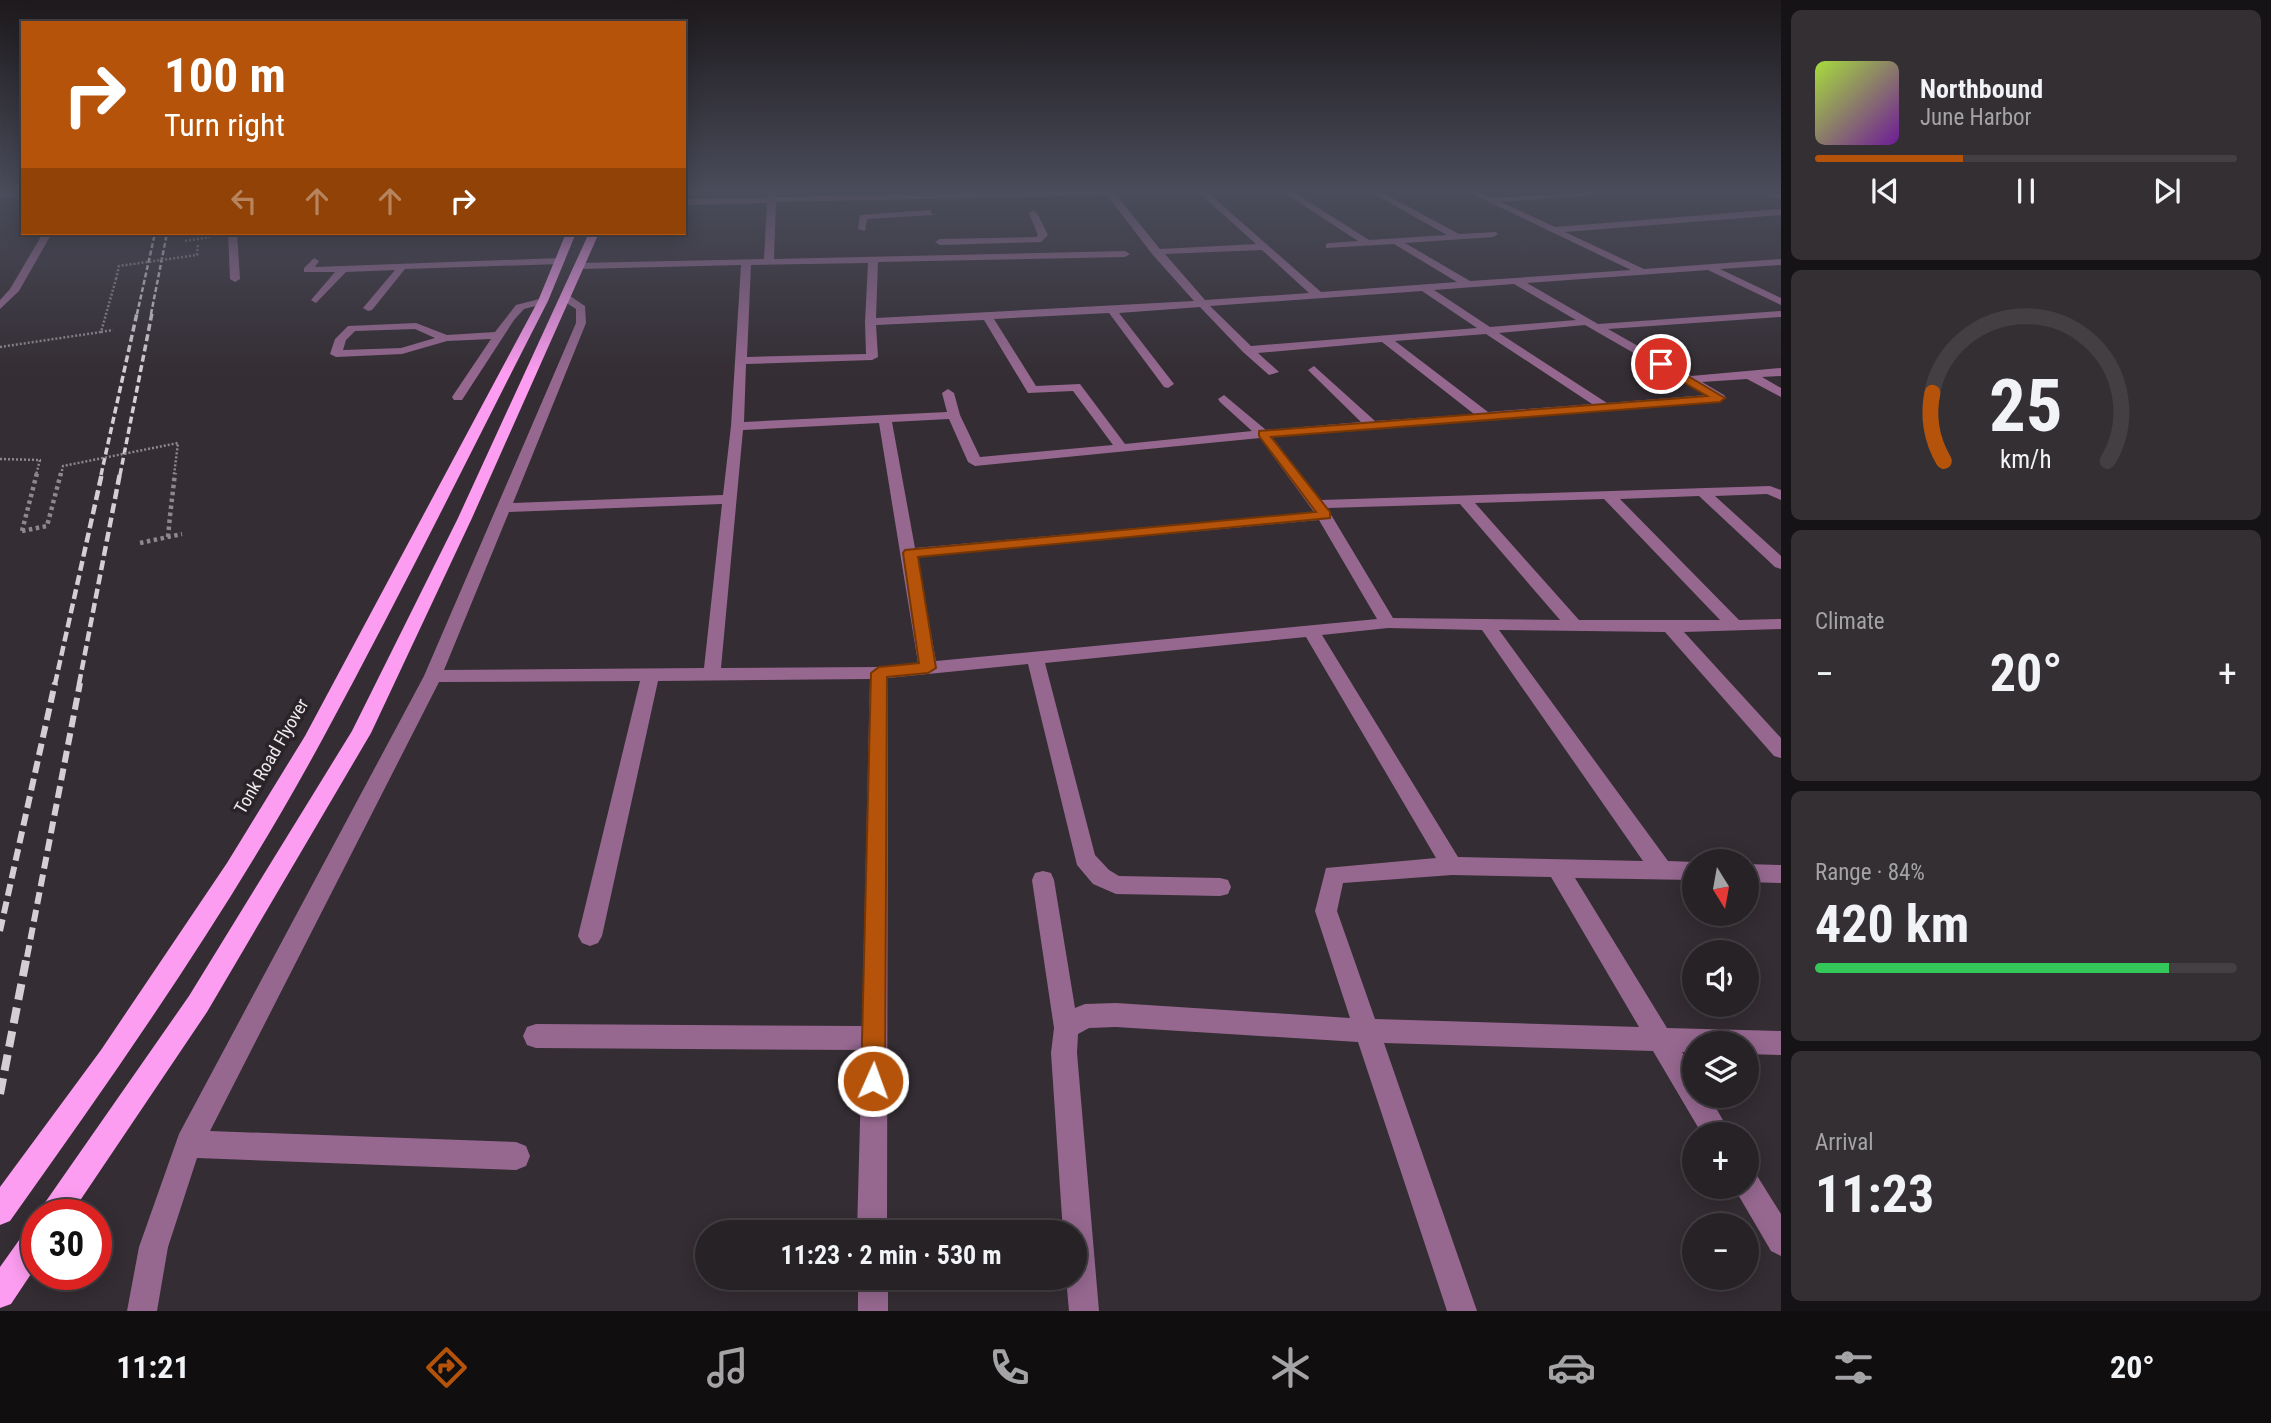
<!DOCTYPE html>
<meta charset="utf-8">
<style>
:root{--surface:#272226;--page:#332f32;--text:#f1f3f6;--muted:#a4a4a7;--line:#433f43;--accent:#b45309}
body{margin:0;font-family:"Roboto Condensed",sans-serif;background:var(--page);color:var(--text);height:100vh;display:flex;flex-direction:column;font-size:26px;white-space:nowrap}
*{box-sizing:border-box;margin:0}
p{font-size:23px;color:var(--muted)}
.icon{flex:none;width:38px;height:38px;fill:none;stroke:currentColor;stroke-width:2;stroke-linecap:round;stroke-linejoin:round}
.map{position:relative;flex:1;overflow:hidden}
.side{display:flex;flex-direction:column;gap:10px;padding:10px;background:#151315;width:490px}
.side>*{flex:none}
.guide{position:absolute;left:21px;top:21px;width:665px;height:214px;border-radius:0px;box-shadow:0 4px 18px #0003,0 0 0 2px var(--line);background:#b45309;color:#fff;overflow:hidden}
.needle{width:46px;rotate:169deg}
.fabs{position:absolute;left:1682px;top:849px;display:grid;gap:14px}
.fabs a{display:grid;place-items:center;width:77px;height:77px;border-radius:50%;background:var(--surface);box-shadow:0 4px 18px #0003,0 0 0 2px var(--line);font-size:35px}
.speed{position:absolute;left:21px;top:1199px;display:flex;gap:14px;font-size:35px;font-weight:700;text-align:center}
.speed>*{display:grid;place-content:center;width:91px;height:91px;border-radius:50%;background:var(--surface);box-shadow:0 4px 18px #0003,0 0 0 2px var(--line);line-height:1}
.speed .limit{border:10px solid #d22;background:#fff;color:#111}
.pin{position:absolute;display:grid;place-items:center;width:60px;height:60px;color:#fff;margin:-30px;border:4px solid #fff;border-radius:50%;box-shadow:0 2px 7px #0007}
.me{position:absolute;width:77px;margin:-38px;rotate:2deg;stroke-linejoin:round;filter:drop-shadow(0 0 5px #0008)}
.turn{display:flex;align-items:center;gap:24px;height:147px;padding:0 28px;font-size:32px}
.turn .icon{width:91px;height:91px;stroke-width:2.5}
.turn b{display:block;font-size:49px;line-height:60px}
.lanes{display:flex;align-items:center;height:66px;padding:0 28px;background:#0003;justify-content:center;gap:35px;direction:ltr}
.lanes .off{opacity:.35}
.big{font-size:52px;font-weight:700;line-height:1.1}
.side .card{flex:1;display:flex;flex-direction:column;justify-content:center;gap:10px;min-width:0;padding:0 24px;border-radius:10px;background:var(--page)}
.side .dial{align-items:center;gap:0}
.dial svg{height:182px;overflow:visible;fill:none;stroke:var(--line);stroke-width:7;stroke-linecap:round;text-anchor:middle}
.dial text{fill:var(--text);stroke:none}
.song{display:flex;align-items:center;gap:21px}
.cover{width:84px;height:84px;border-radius:10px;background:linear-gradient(135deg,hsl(80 70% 55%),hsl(280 70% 35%))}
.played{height:7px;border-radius:4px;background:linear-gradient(90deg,var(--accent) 35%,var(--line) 35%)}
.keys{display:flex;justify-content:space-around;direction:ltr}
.heat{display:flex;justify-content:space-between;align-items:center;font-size:38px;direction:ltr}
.charge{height:10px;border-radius:5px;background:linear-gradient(90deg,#34c759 84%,var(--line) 0)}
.trip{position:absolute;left:695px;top:1220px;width:392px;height:70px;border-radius:35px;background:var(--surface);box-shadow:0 4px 18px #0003,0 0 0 2px var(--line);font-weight:700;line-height:70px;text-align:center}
.tab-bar{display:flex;height:112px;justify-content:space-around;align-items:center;background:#100e0f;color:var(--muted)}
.tab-bar .icon{width:49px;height:49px}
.tab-bar .selected{color:var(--accent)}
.tab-bar b{font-size:32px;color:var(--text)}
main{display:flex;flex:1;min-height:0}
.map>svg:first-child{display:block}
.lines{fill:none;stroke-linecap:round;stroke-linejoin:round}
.path-far1{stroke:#8e888d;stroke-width:2.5;stroke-dasharray:2 2;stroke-linecap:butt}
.path{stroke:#8e888d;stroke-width:4.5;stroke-dasharray:3.5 3.5;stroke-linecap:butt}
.minor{fill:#966890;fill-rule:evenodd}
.major{fill:#fd9df1;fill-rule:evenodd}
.rail-far4{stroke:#d4cfd3;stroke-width:2.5;stroke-dasharray:5 2.5;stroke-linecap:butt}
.rail-far3{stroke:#d4cfd3;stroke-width:3.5;stroke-dasharray:7 3.5;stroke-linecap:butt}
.rail-far2{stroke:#d4cfd3;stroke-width:4.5;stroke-dasharray:10 4.5;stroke-linecap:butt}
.rail-far1{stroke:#d4cfd3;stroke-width:6;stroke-dasharray:12 6;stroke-linecap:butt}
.rail{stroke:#d4cfd3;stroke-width:8;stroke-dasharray:16 8;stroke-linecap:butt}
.path-bridge-far1{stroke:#8e888d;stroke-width:2.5;stroke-dasharray:2 2;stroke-linecap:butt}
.path-bridge{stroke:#8e888d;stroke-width:4.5;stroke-dasharray:3.5 3.5;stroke-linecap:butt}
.route{fill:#b45309;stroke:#753606;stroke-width:2}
.labels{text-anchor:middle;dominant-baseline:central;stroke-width:7;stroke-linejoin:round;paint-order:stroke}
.street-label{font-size:18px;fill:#efeaee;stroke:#2a2429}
</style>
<main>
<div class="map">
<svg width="1781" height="1311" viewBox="0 0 1781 1311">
<rect width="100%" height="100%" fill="#342d33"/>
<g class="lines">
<!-- path-far1 -->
<path class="path-far1" d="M185 241 210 237
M101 332 113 330
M0 347 101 332 116 279
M0 459 40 460 36 475"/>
<!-- path -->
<path class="path" d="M22 531 37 473
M168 537 170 516
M140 543 182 534"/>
<!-- minor -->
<path class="minor" d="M768 190H776V197L1112 190 1160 249 1256 244 1196 190H1205L1321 292 1457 282 1394 244 1326 248V244L1329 243 1358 241 1280 190H1290L1369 240 1447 235 1367 190H1377L1459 234 1496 232 1498 234 1493 237 1405 243 1470 281 1631 270 1464 190H1475L1492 198 1618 190H1665L1501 202 1555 227 1781 209V215L1565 232 1644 269 1781 259V265L1720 269 1781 298V305L1708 270 1527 283 1598 324 1781 311V317L1608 329 1691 376 1781 368V376L1762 377 1781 388V397L1747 379 1702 382 1724 395 1726 398 1720 402 1272 437 1321 500 1770 486 1781 490V500L1767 494 1715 496 1781 556V569L1775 567 1699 496 1620 499 1739 620 1781 619V629L1684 632 1781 738V758L1774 756 1665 632 1499 630 1668 861 1694 862V880L1575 878 1667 1028 1781 1031V1055L1746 1054V1043H1694V1053L1682 1052 1694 1072V1096H1709L1731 1134H1702L1653 1051 1384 1043 1477 1311H1447L1358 1042 1116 1027 1089 1028 1078 1034 1077 1053 1099 1311H1069L1066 1278H1074V1232H1063L1051 1053 1054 1028 1032 880 1035 873 1043 871 1051 873 1054 880 1075 1008 1085 1004 1116 1003 1350 1018 1315 911 1326 868 1436 858 1306 637 1045 663 1095 855 1109 870 1119 876 1220 878 1228 880 1231 887 1228 894 1220 896 1116 894 1093 884 1077 865 1028 664 888 678 887 1232H857L862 1050 536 1048 527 1045 523 1036 527 1027 536 1024 862 1026 870 679 658 681 602 936 598 943 590 946 582 943 578 936 640 681 439 682 210 1131 516 1142 526 1146 530 1156 526 1166 516 1170 197 1158 168 1247 157 1311H127L139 1247 179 1134 424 676 576 323V309L562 300V296H570L585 306 586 323 513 503 723 495 731 426 741 265 579 269 574 266 579 263 764 259 767 203 684 205V199L768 198ZM1107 195 1152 254 1194 301 876 318 878 262 1125 257 1130 254 1125 251 774 259 776 202ZM1262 250 1309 293 1205 300 1165 254ZM868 263 865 322 866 354 747 357 751 265ZM1514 284 1576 320 1490 327 1434 290ZM1422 291 1477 328 1251 346 1210 306ZM1200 307 1243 352 1269 375 1279 372 1258 353 1382 342 1474 414 1375 421 1314 366 1308 370 1310 372 1361 422 1266 430 1224 395 1218 399 1220 402 1252 431 1125 444 1080 384 1036 386 994 319 1109 313 1164 387 1168 388 1174 384 1119 313ZM984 320 1028 393 1073 391 1113 445 980 457 960 415 954 393 948 389 942 393 947 412 744 422 746 364 872 360 878 357 876 325ZM1585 325 1707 395 1607 403 1499 333ZM1486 334 1592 404 1488 412 1395 341ZM949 419 968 462 975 466 1260 438 1314 512 915 548 892 422ZM879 423 918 663 879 667 721 668 743 430ZM1604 499 1720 620H1579L1475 503ZM722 504 704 668 444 670 509 512ZM1460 504 1560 620 1393 618 1327 508ZM1319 520 1377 619 936 661 917 557ZM1388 628 1482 630 1643 861 1458 857 1322 635ZM1452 875 1551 877 1639 1027 1375 1019 1337 911 1343 883Z
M1757 190 1781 194V199L1758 192Z
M23 191V196L0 198V194Z
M930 210 933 215 867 219 865 231 858 229 860 215Z
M1033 210 1037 213 1048 235 1041 242 940 245 935 242 940 239 1036 237 1038 235 1029 213Z
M43 233H52L19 291 0 309V300L10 289Z
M228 233H237L240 279 235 282 230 279Z
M314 258 319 261 315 267 560 258 565 261 560 264 405 269 372 310 368 311 363 308 395 270 346 272 316 303 311 300 335 272H304V268Z
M543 298 547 299V303L524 309 514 320 462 400H454L452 397 491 339 447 341 402 354 336 357 330 354 335 339 348 326 416 323 447 335 495 332 516 305ZM415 329 435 338 401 348 343 350 346 340 355 331Z
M1746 864 1781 865V883L1746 882Z
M1746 1170 1756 1174 1781 1214V1256L1771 1251 1733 1186H1746Z
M858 1278H888V1311H858Z"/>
<!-- major -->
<path class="major" d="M566 233H576L548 301C473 447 401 595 322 740 231 908 121 1065 10 1221L0 1225V1187L101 1050 227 863 305 736 538 301Z
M589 233H599L472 518 371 733 207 1012 71 1214H40L44 1204 189 996 352 731 458 518Z
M37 1225V1265L11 1304 0 1308V1267L27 1229Z"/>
<!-- rail-far4 -->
<path class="rail-far4" d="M137 314 155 233
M151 314 167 233"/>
<!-- rail-far3 -->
<path class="rail-far3" d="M101 475 137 313
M120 475 152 313"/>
<!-- rail-far2 -->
<path class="rail-far2" d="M55 684 102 473
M79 684 120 473"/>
<!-- rail-far1 -->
<path class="rail-far1" d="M0 931 55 683
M27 957 80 683"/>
<!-- rail -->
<path class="rail" d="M0 1094 27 955"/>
<!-- path-bridge-far1 -->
<path class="path-bridge-far1" d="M116 279 119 266 197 255 198 244
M61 475 63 466 178 443 174 475"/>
<!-- path-bridge -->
<path class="path-bridge" d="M170 516 175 473
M22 531 47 526 61 473"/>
</g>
<!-- sky -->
<linearGradient id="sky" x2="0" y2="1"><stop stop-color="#1d191c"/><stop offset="0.51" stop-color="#4a4c5b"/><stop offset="1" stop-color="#4a4c5b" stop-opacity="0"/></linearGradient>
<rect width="1781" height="374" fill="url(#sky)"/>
<!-- route -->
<path class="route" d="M1657 362H1664L1725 398 1720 402 1271 437 1330 512V518L918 557 936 668 928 673 887 677 885 1081 881 1090 873 1093 865 1090 861 1081 871 673 879 667 919 663 903 553 905 550 1316 512 1259 436V431L1707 396 1657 367Z"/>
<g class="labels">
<!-- street labels -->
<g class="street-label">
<text transform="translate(271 756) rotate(-60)">Tonk Road Flyover</text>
</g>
</g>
</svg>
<div class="fabs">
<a><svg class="needle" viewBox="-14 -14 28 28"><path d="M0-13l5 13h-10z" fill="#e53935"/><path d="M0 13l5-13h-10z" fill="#a4a4a7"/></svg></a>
<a><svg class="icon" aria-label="sound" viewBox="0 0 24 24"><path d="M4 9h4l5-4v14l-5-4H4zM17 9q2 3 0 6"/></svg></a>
<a><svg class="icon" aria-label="layers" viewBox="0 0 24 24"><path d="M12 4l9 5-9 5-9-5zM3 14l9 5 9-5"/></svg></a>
<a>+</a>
<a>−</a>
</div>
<div class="speed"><div class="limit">30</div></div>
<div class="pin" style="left:1661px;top:364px;background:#d93025"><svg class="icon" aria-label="arrive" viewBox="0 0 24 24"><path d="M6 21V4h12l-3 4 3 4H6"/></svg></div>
<svg class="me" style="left:873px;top:1081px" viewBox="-20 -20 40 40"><circle r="17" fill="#b45309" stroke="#fff" stroke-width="3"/><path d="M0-11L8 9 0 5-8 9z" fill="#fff"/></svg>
<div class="trip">11:23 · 2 min · 530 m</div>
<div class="guide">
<div class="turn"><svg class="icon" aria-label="right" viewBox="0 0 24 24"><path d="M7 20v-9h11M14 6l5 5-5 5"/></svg><div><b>100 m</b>Turn right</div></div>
<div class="lanes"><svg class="icon off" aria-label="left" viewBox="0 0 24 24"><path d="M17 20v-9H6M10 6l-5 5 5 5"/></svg><svg class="icon off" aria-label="ahead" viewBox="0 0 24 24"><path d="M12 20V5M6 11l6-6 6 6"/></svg><svg class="icon off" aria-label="ahead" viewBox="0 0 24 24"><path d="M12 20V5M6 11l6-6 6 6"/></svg><svg class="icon" aria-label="right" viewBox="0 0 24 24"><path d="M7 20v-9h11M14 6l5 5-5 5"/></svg></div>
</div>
</div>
<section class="side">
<div class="card">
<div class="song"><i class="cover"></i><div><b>Northbound</b><p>June Harbor</p></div></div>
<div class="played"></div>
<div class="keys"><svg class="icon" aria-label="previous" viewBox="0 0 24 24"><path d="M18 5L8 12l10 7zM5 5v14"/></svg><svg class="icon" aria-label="pause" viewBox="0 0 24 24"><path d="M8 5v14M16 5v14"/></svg><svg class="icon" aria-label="next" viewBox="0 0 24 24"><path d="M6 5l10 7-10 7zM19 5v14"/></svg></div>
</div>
<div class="card dial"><svg viewBox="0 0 100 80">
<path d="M14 69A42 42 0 1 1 86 69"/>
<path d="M14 69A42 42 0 0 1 9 39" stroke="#b45309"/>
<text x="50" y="56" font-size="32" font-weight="700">25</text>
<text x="50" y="72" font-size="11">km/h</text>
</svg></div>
<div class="card"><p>Climate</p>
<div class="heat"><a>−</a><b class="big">20°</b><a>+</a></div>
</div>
<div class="card"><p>Range · 84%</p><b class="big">420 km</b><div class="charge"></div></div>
<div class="card"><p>Arrival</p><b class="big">11:23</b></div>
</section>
</main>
<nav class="tab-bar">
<b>11:21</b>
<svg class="icon selected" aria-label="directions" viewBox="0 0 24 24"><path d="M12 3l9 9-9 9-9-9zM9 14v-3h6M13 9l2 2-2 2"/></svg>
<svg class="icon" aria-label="music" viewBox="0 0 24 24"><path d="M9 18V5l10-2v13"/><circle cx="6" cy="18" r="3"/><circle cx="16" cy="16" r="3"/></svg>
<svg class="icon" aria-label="phone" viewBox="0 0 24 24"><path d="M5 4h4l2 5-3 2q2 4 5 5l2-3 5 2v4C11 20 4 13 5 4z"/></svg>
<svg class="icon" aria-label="climate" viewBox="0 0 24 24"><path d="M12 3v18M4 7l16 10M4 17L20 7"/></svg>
<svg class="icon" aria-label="car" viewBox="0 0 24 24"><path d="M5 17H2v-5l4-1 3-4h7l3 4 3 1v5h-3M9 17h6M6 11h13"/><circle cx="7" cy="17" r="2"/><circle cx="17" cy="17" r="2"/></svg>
<svg class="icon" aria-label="filters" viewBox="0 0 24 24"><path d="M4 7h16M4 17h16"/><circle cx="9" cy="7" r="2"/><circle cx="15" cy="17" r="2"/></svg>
<b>20°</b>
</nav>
